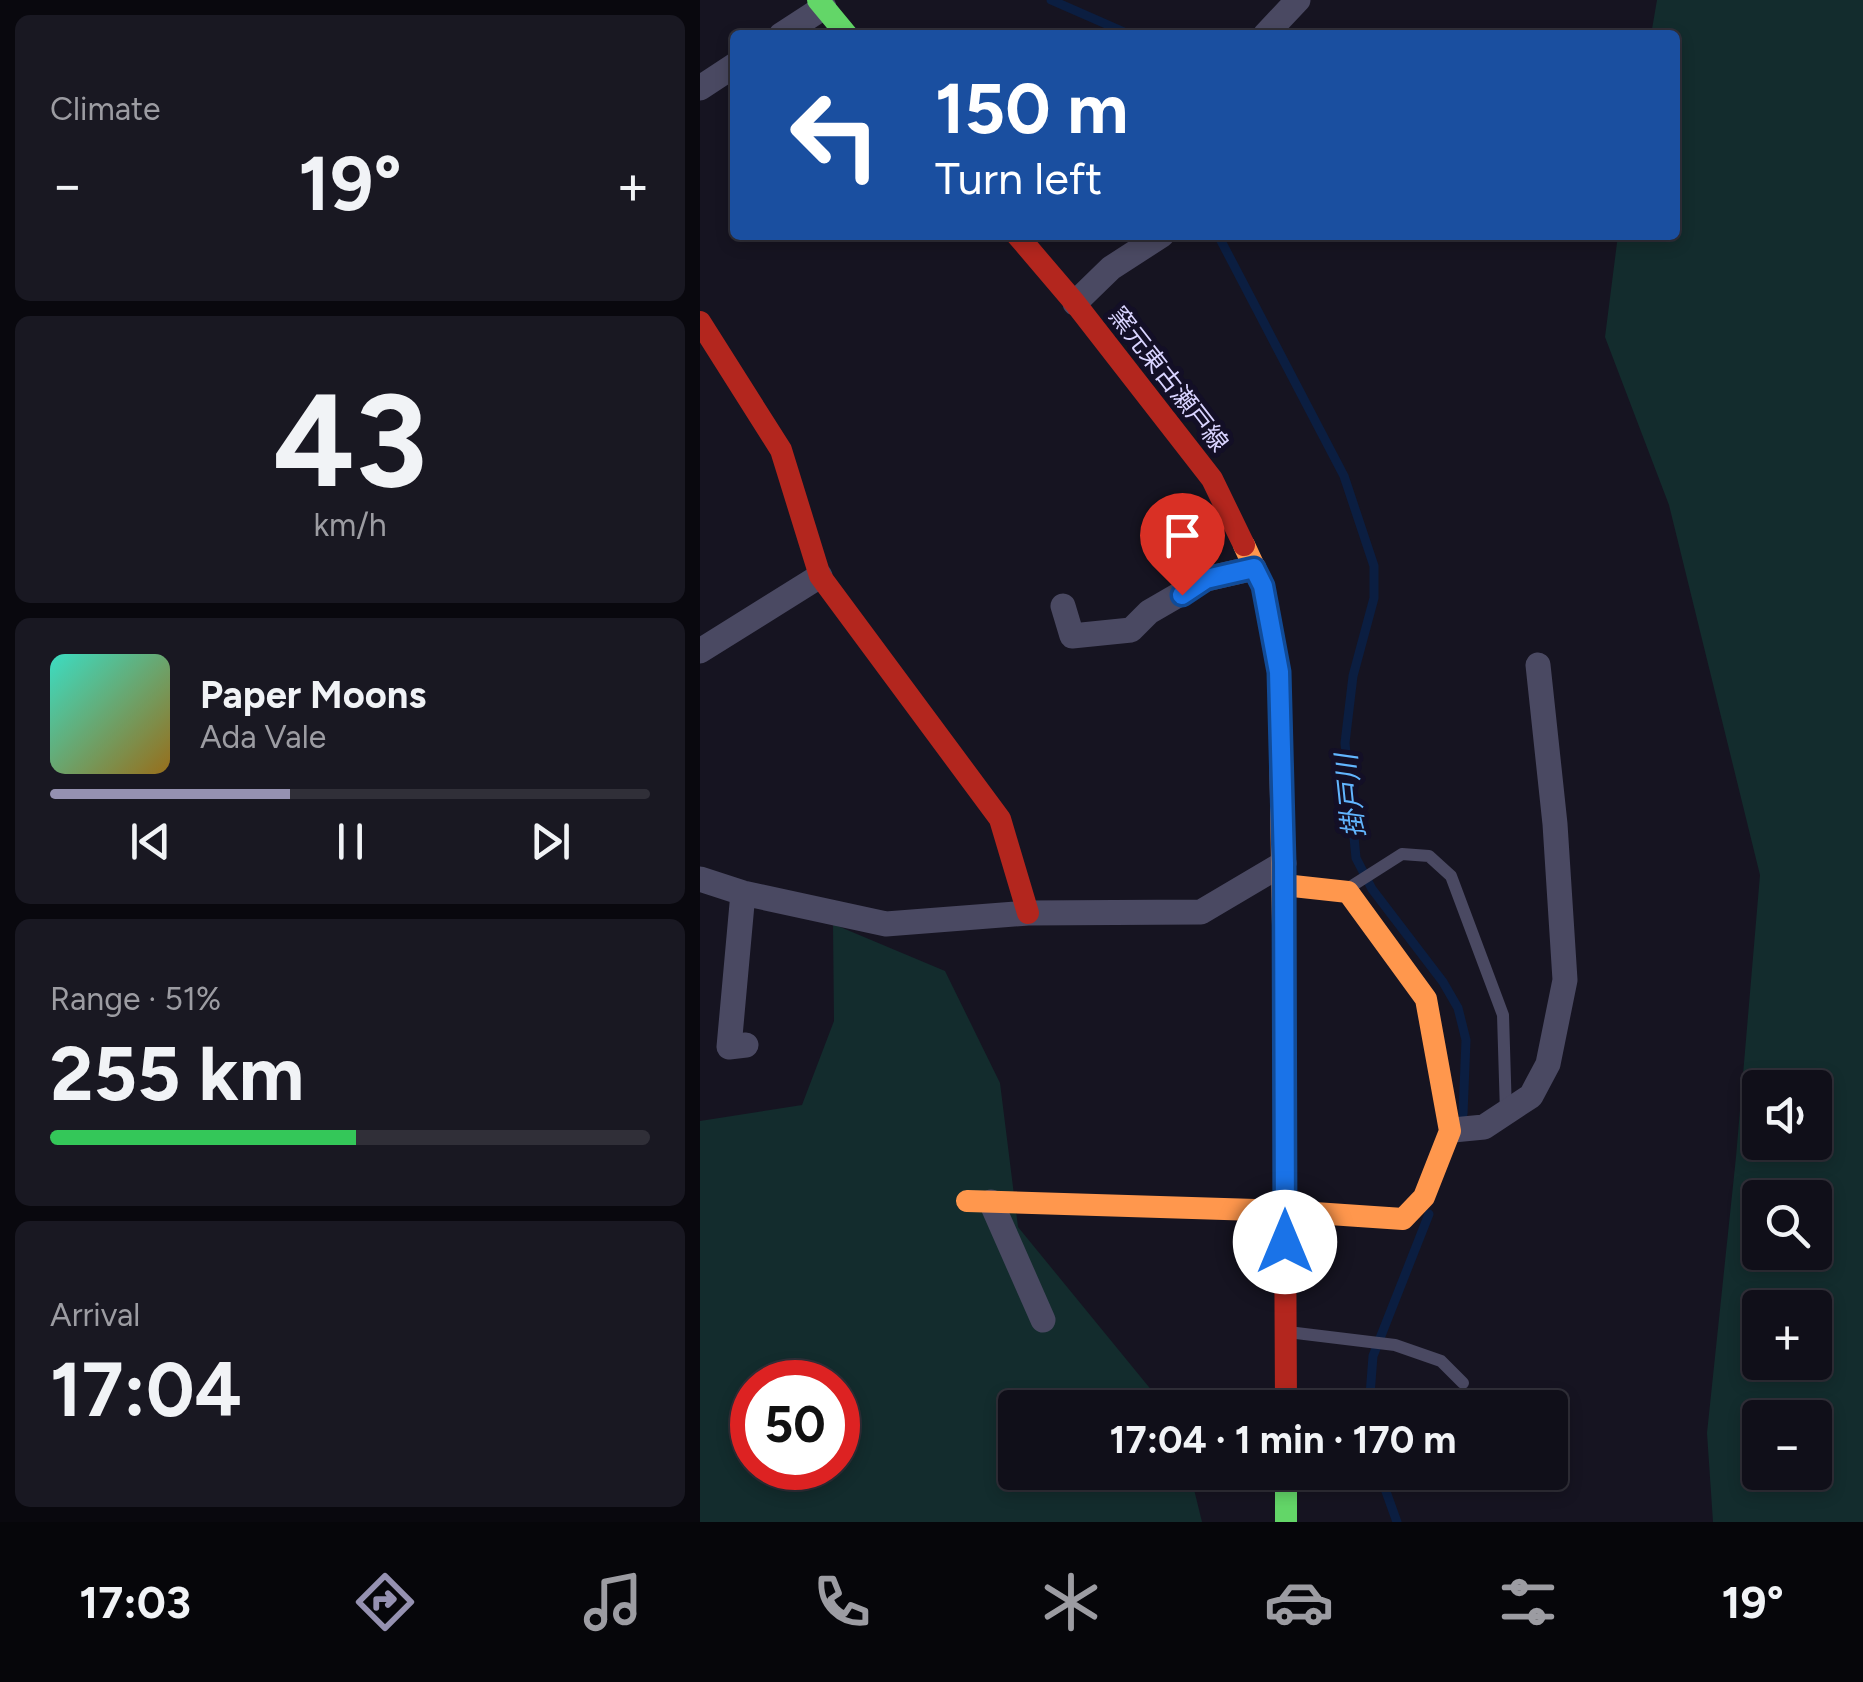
<!DOCTYPE html>
<meta charset="utf-8">
<style>
:root{--surface:#100f19;--page:#191822;--text:#f1f3f6;--muted:#9c9ca2;--line:#302f38;--accent:#9591b1}
body{margin:0;font-family:Figtree,"Noto Sans JP",sans-serif;background:var(--page);color:var(--text);height:100vh;display:flex;flex-direction:column;font-size:38px;white-space:nowrap}
*{box-sizing:border-box;margin:0}
p{font-size:32px;color:var(--muted)}
.icon{flex:none;width:55px;height:55px;fill:none;stroke:currentColor;stroke-width:2;stroke-linecap:round;stroke-linejoin:round}
.map{position:relative;flex:1;overflow:hidden}
.details{display:flex;flex-direction:column;gap:15px;padding:15px;background:#09080e;width:700px}
.details>*{flex:none}
.hud{position:absolute;left:30px;top:30px;width:950px;height:210px;border-radius:10px;box-shadow:0 5px 15px #0003,0 0 0 2px var(--line);background:#1a4fa0;color:#fff;overflow:hidden}
.buttons{position:absolute;left:1042px;top:1070px;display:grid;gap:20px}
.buttons a{display:grid;place-items:center;width:90px;height:90px;border-radius:10px;background:var(--surface);box-shadow:0 5px 15px #0003,0 0 0 2px var(--line);font-size:50px}
.speed{position:absolute;left:30px;top:1360px;display:flex;gap:20px;font-size:50px;font-weight:700;text-align:center}
.speed>*{display:grid;place-content:center;width:130px;height:130px;border-radius:50%;background:var(--surface);box-shadow:0 5px 15px #0003,0 0 0 2px var(--line);line-height:1}
.speed .limit{border:15px solid #d22;background:#fff;color:#111}
.pin{position:absolute;display:grid;place-items:center;width:85px;height:85px;color:#fff;margin:-102px -42px;border-radius:50% 50% 50% 0;rotate:-45deg;box-shadow:0 0 10px #0007}
.pin .icon{rotate:45deg}
.me{position:absolute;width:110px;margin:-55px;rotate:0deg;stroke-linejoin:round;filter:drop-shadow(0 0 8px #0008)}
.turn{display:flex;align-items:center;gap:35px;height:210px;padding:0 40px;font-size:45px}
.turn .icon{width:130px;height:130px;stroke-width:2.5}
.turn b{display:block;font-size:70px;line-height:85px}
.big{font-size:75px;font-weight:700;line-height:1.1}
.details .tile{flex:1;display:flex;flex-direction:column;justify-content:center;gap:15px;min-width:0;padding:0 35px;border-radius:15px;background:var(--page)}
.details .dial{align-items:center;gap:0}
.dial b{font-size:130px;line-height:1}
.song{display:flex;align-items:center;gap:30px}
.cover{width:120px;height:120px;border-radius:15px;background:linear-gradient(135deg,hsl(170 70% 55%),hsl(40 70% 35%))}
.played{height:10px;border-radius:5px;background:linear-gradient(90deg,var(--accent) 40%,var(--line) 40%)}
.keys{display:flex;justify-content:space-around;direction:ltr}
.heat{display:flex;justify-content:space-between;align-items:center;font-size:55px;direction:ltr}
.charge{height:15px;border-radius:8px;background:linear-gradient(90deg,#34c759 51%,var(--line) 0)}
.trip{position:absolute;left:298px;top:1390px;width:570px;height:100px;border-radius:10px;background:var(--surface);box-shadow:0 5px 15px #0003,0 0 0 2px var(--line);font-weight:700;line-height:100px;text-align:center}
.tab-bar{display:flex;height:160px;justify-content:space-around;align-items:center;background:#06060a;color:var(--muted)}
.tab-bar .icon{width:70px;height:70px}
.tab-bar .selected{color:var(--accent)}
.tab-bar b{font-size:45px;color:var(--text)}
main{display:flex;flex:1;min-height:0}
.map>svg:first-child{display:block}
.green{fill:#132c2d;fill-rule:evenodd}
.lines{fill:none;stroke-linecap:round;stroke-linejoin:round}
.stream{stroke:#0b1e41;stroke-width:9}
.lane{stroke:#4a4962;stroke-width:12}
.street{stroke:#4a4962;stroke-width:25}
.fast{stroke:#63d668;stroke-width:22}
.slow{stroke:#ff974d;stroke-width:22}
.jam{stroke:#b3261e;stroke-width:22}
.route-casing{stroke:#114b97;stroke-width:25}
.route{stroke:#1a73e8;stroke-width:18}
.labels{text-anchor:middle;dominant-baseline:central;stroke-width:10;stroke-linejoin:round;paint-order:stroke}
.street-label{font-size:25px;fill:#d9d4ff;stroke:#130f26}
.water-label{font-size:28px;font-style:italic;fill:#62b6ff;stroke:#130f26}
</style>
<main>
<section class="details">
<div class="tile"><p>Climate</p>
<div class="heat"><a>−</a><b class="big">19°</b><a>+</a></div>
</div>
<div class="tile dial"><b>43</b><p>km/h</p></div>
<div class="tile">
<div class="song"><i class="cover"></i><div><b>Paper Moons</b><p>Ada Vale</p></div></div>
<div class="played"></div>
<div class="keys"><svg class="icon" aria-label="previous" viewBox="0 0 24 24"><path d="M18 5L8 12l10 7zM5 5v14"/></svg><svg class="icon" aria-label="pause" viewBox="0 0 24 24"><path d="M8 5v14M16 5v14"/></svg><svg class="icon" aria-label="next" viewBox="0 0 24 24"><path d="M6 5l10 7-10 7zM19 5v14"/></svg></div>
</div>
<div class="tile"><p>Range · 51%</p><b class="big">255 km</b><div class="charge"></div></div>
<div class="tile"><p>Arrival</p><b class="big">17:04</b></div>
</section>
<div class="map">
<svg width="1163" height="1522" viewBox="0 0 1163 1522">
<rect width="100%" height="100%" fill="#161421"/>
<!-- green -->
<path class="green" d="M957 0H1163V1522H1013L1007 1433 1036 1157 1060 875 969 505 905 337 918 235H975V35H951ZM1060 1088H1115V1142H1060ZM1060 1198H1115V1252H1060ZM1060 1308H1115V1362H1060ZM1060 1418H1115V1472H1060Z
M133 924 245 971 300 1083 318 1227 453 1392 460 1407 315 1408V1472L490 1473 502 1522H0V1121L102 1105 134 1021ZM52 1382H138V1468H52Z"/>
<g class="lines">
<!-- stream -->
<path class="stream" d="M351 0 431 35
M518 235 644 476 674 566V598L653 676 645 743 656 858 672 889 743 982 758 1008 766 1040 763 1114
M669 1408 673 1356 729 1214
M679 1472 697 1522"/>
<!-- lane -->
<path class="lane" d="M647 889 702 854 729 856 751 876 803 1015 806 1113
M588 1332 695 1345 741 1361 763 1383"/>
<!-- street -->
<path class="street" d="M81 35 124 7
M565 35 598 0
M0 88 35 65
M375 303 411 268 462 235
M363 606 372 636 431 630 449 612 506 579 554 568
M0 651 120 576
M0 879 43 893 186 924 328 913 501 912 584 863
M43 893 29 1047 46 1045
M753 1130 784 1127 831 1096 848 1064 865 980 855 824 838 665
M291 1202 343 1320"/>
<!-- fast -->
<path class="fast" d="M118 0 147 35
M586 1472V1522"/>
<!-- slow -->
<path class="slow" d="M544 545 563 586 579 672 584 989
M267 1201 585 1211 703 1219 724 1197 750 1131 726 999 648 892 584 885"/>
<!-- jam -->
<path class="jam" d="M317 235 375 303 512 479 544 545
M0 322 81 450 120 576 300 819 328 913
M584 989 586 1408"/>
</g>
<g class="lines">
<!-- route casing -->
<g class="route-casing">
<path id="route" d="M482 595 506 579 554 568 563 586 579 672 584 863 585 1242"/>
</g>
<!-- route -->
<use href="#route" class="route"/>
</g>
<g class="labels">
<!-- street labels -->
<g class="street-label">
<text transform="translate(469 379) rotate(52)">窯元東古瀬戸線</text>
</g>
<!-- water labels -->
<g class="water-label">
<text transform="translate(650 796) rotate(-96)">掛戸川</text>
</g>
</g>
</svg>
<div class="buttons">
<a><svg class="icon" aria-label="sound" viewBox="0 0 24 24"><path d="M4 9h4l5-4v14l-5-4H4zM17 9q2 3 0 6"/></svg></a>
<a><svg class="icon" aria-label="search" viewBox="0 0 24 24"><circle cx="10" cy="10" r="6"/><path d="M15 15l6 6"/></svg></a>
<a>+</a>
<a>−</a>
</div>
<div class="speed"><div class="limit">50</div></div>
<div class="pin" style="left:482px;top:595px;background:#d93025"><svg class="icon" aria-label="arrive" viewBox="0 0 24 24"><path d="M6 21V4h12l-3 4 3 4H6"/></svg></div>
<svg class="me" style="left:585px;top:1242px" viewBox="-20 -20 40 40"><circle r="19" fill="#fff"/><path d="M0-13L10 11 0 6-10 11z" fill="#1a73e8"/></svg>
<div class="trip">17:04 · 1 min · 170 m</div>
<div class="hud">
<div class="turn"><svg class="icon" aria-label="left" viewBox="0 0 24 24"><path d="M17 20v-9H6M10 6l-5 5 5 5"/></svg><div><b>150 m</b>Turn left</div></div>
</div>
</div>
</main>
<nav class="tab-bar">
<b>17:03</b>
<svg class="icon selected" aria-label="directions" viewBox="0 0 24 24"><path d="M12 3l9 9-9 9-9-9zM9 14v-3h6M13 9l2 2-2 2"/></svg>
<svg class="icon" aria-label="music" viewBox="0 0 24 24"><path d="M9 18V5l10-2v13"/><circle cx="6" cy="18" r="3"/><circle cx="16" cy="16" r="3"/></svg>
<svg class="icon" aria-label="phone" viewBox="0 0 24 24"><path d="M5 4h4l2 5-3 2q2 4 5 5l2-3 5 2v4C11 20 4 13 5 4z"/></svg>
<svg class="icon" aria-label="climate" viewBox="0 0 24 24"><path d="M12 3v18M4 7l16 10M4 17L20 7"/></svg>
<svg class="icon" aria-label="car" viewBox="0 0 24 24"><path d="M5 17H2v-5l4-1 3-4h7l3 4 3 1v5h-3M9 17h6M6 11h13"/><circle cx="7" cy="17" r="2"/><circle cx="17" cy="17" r="2"/></svg>
<svg class="icon" aria-label="filters" viewBox="0 0 24 24"><path d="M4 7h16M4 17h16"/><circle cx="9" cy="7" r="2"/><circle cx="15" cy="17" r="2"/></svg>
<b>19°</b>
</nav>
